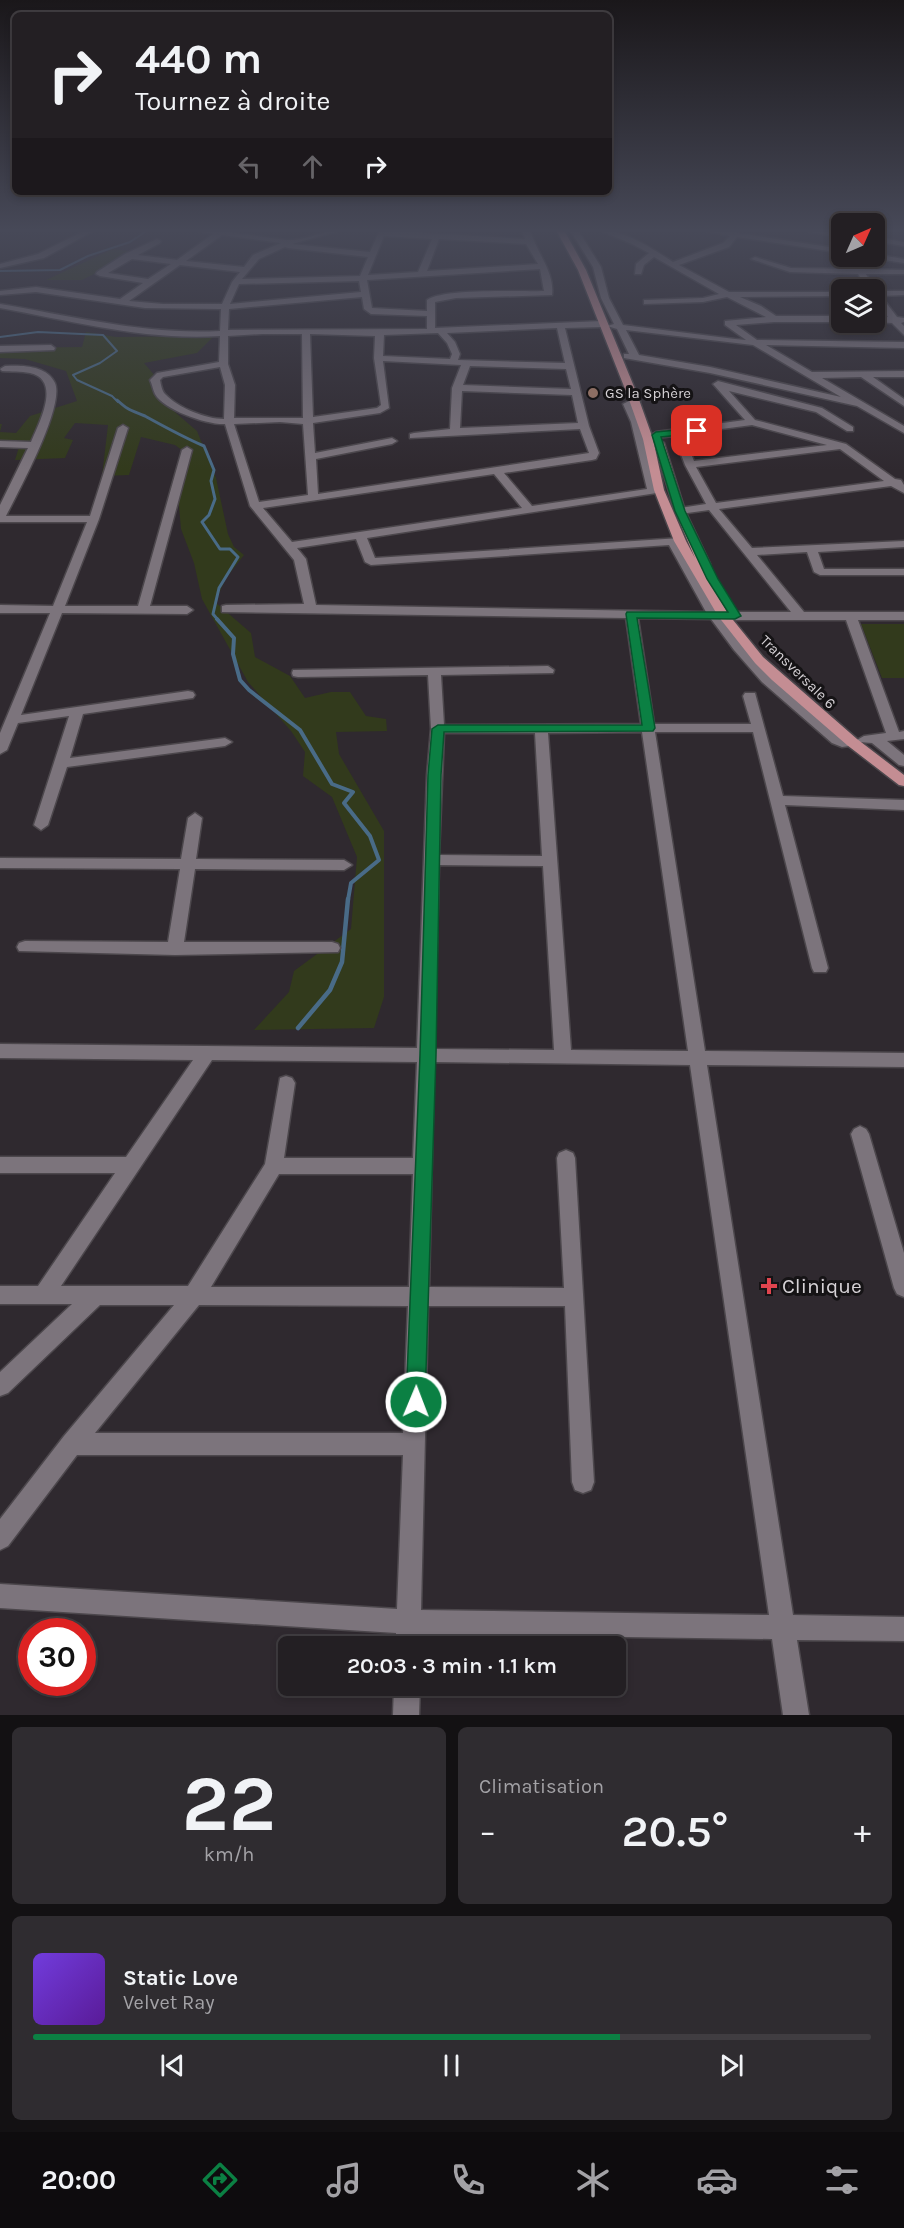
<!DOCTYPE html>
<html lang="fr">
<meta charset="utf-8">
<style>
:root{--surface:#231f23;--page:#2f2c30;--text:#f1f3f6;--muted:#a3a2a6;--line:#403d41;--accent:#0b8043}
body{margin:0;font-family:Karla,sans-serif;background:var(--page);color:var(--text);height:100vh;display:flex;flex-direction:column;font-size:22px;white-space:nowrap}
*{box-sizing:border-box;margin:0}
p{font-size:20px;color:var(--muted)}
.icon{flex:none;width:33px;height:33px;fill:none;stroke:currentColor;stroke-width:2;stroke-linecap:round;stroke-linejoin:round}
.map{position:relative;height:1715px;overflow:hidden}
.drawer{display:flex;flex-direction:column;gap:12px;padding:12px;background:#131113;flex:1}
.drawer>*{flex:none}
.top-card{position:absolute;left:12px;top:12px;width:600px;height:183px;border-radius:9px;box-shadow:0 3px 9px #0003,0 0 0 2px var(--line);background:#231f23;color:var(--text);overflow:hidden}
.needle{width:39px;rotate:45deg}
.fabs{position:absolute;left:831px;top:213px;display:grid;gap:12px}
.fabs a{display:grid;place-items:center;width:54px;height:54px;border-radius:9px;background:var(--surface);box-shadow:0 3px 9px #0003,0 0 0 2px var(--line);font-size:30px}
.speed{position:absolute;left:18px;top:1618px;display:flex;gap:12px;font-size:30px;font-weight:700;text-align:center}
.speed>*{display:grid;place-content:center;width:78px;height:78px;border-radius:50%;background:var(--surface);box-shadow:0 3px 9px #0003,0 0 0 2px var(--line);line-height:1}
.speed .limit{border:9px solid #d22;background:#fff;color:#111}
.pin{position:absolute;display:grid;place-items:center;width:51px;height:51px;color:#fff;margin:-26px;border-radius:12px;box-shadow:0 3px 9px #0006}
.me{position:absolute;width:66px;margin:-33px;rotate:1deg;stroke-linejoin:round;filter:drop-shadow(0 0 4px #0008)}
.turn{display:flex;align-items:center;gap:21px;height:126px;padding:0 24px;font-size:27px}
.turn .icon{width:78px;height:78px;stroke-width:2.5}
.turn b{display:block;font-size:42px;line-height:51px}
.lanes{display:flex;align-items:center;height:57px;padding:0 24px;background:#0003;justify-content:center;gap:30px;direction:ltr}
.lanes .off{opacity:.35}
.big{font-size:45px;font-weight:600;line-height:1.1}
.drawer .card{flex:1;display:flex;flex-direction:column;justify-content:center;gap:9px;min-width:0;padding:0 21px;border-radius:9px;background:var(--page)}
.drawer .dial{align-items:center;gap:0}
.dial b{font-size:78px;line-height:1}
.song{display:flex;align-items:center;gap:18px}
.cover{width:72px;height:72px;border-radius:9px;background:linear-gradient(135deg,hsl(260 70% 55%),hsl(270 70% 35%))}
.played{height:6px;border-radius:3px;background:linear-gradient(90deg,var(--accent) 70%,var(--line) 70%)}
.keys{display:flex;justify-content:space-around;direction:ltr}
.heat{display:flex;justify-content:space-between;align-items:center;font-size:33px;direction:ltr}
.drawer .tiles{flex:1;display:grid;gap:12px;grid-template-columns:1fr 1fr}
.card:last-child{grid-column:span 2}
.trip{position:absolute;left:278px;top:1636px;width:348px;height:60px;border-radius:9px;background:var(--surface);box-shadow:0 3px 9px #0003,0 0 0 2px var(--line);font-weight:600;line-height:60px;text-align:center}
.dock{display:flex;height:96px;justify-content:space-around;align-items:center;background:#0e0c0e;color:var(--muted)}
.dock .icon{width:42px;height:42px}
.dock .current{color:var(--accent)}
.dock b{font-size:27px;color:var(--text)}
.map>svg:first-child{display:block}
.green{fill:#323a1c}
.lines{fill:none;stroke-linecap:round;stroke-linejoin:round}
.stream-far3{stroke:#496b87;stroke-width:2}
.stream-far2{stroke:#496b87;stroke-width:3}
.stream-far1{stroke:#496b87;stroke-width:4}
.stream{stroke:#496b87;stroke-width:4.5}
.minor-casing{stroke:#4c474c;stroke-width:3}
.major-casing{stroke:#4c474c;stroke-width:3}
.minor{fill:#7c747c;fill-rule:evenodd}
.major{fill:#c48d93;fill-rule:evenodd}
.route{fill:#0b8043;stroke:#07532c;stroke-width:1.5}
.education-dot{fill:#8d6e63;stroke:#151315;stroke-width:2}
.health-dot{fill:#e0444e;stroke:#151315;stroke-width:2}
.labels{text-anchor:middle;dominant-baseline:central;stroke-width:6;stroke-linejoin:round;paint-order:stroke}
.far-poi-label{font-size:15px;fill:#d6d2d6;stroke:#151315;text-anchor:start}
.far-street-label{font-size:15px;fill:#d6d2d6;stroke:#151315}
.near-poi-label{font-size:21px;fill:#d6d2d6;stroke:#151315;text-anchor:start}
</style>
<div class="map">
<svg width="904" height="1715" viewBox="0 0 904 1715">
<rect width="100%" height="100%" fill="#2f292f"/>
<!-- green -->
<path class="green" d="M113 249 129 251 110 266 82 280H46Z
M86 332 116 337 214 336 197 353 144 363 156 377 161 394 176 413 197 431 216 478 228 534 234 547 244 555 226 578 215 602 251 633 255 657 290 676 305 698 331 692H350L366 716 386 719 387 731 336 732 339 754 384 831V997L374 1028 254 1030 289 992 294 971 351 929 357 857 332 797 303 776 305 752 291 731 248 682 202 599 194 563 181 529 178 495 183 451 175 445 141 437 129 475 102 476 108 425 75 423 64 438 73 440 65 458 15 460 19 447 0 446V424H2L0 432 16 433 30 416 77 401 66 371 25 359 0 358V348L82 347Z
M861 624H904V678H882Z"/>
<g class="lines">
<!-- stream-far3 -->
<path class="stream-far3" d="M0 271 60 270 88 256 130 242 148 230
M0 337 38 332 103 335 117 351 100 363 73 375 77 380 112 396 118 402"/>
<!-- stream-far2 -->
<path class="stream-far2" d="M117 400C129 411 131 410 145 416 165 427 183 437 204 446L214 470 211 481 215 499 209 515 202 522 220 549H230L238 557 219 588 213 614 218 620"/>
<!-- stream-far1 -->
<path class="stream-far1" d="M217 619 234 638 233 654 240 680 249 690 300 730 332 784 353 792 344 803 370 836 379 860 351 883 348 900"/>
<!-- stream -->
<path class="stream" d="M298 1028 330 990 342 962 348 899"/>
<!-- minor casing -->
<g class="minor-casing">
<path id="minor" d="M86 230H95L44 258 0 268V264L38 254Z
M194 230C225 229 256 237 287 240 305 241 323 230 342 230L292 244 370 252 379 232 377 230 525 239 522 230H530C536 252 555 272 552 295L456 298 435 302V328L602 321 606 324 602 327 565 328 589 426 599 453 596 459 592 460 504 473 532 506 647 489 631 422 623 404 635 398 640 401 633 405 641 422 657 487 663 488V492L367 538 375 558 680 538 686 541 680 544 718 612H791L709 510 680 514 675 511 680 508 706 504 685 465 674 436 656 438 651 435 656 432 745 420 713 384 718 381 822 408 853 427V431H847L816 412 729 391 755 420 846 444 895 479 901 480 904 485V493L891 486 719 509 752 548 904 541V547L818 552 824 569H904V575H820L814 572 807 552 757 555 804 612H904V620H858L899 732 904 731V739L887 741 904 755V766L899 765 872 743 859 742 857 745 842 747 832 743 762 682 734 650 711 619 638 618 654 724H751L743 696 745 693H755L783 796 904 800V810L785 805 828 968 826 972H814L812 968 753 732H655L705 1051 904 1053V1067L707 1065 793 1615 904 1617V1641L797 1640 809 1715H783L772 1639 421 1634 420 1647H396V1633L0 1608V1584L397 1609 403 1455H77L8 1546 0 1550V1519L64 1436 174 1305H100L8 1393 0 1396V1372L72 1304H0V1286H38L115 1173H0V1157H126L193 1060 0 1058V1044L417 1048 427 775 431 729 428 675 298 677 293 676 292 673 293 670 548 666 554 670 553 673 441 675 444 725 641 724 626 618 222 612V606L226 605 304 604 294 560 250 506 225 424C207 425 164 410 155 394 153 390 152 384 150 380L157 373 219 362 220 336C146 341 72 321 0 308V304C72 316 146 335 220 331L221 309 145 308 36 292 0 295V291L36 287 120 299 143 283 100 276 96 274 97 272 125 254 157 239 161 241 160 243 138 255 177 260 213 234ZM222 235 281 243 253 255 244 267 186 261ZM384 236 432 239 418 272 368 275ZM439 239 526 244 538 264 427 271ZM285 247 288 248 368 257 360 276 242 279 259 259ZM132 259 171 264 148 279 108 273ZM180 265 240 272 232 282 222 304H163L129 301ZM540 269 544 291C519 292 445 288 427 300V311L372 308 367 280ZM359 281 361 292 230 304 239 284ZM362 297 364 309 371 314 427 316V329L228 330 229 309ZM557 328 565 363 458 360 460 354 455 342 447 333ZM438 333 447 343 452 354 450 359 383 356 384 335ZM262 334H302L303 418H234L235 385 228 364V336ZM310 334 375 336 374 358 381 405 377 408 313 417ZM383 361 461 365 452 388 450 429 414 433 410 434V438L580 429 589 453 318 494 316 459 392 444 397 441 392 438 315 453 313 423 380 413 389 408ZM470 366 566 369 571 389 463 385ZM220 367 225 385 224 419C206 419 178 408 165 394 162 391 161 385 160 380L163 377ZM462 391 572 395 578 423 460 428ZM280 422 303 424 308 495 259 502 234 424ZM752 425 827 445 694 461 683 434ZM840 449 884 481 716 503 696 467ZM494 474 522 508 292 542 263 508ZM356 539 365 562 371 565 669 545 706 612 316 605 306 559 297 548ZM724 620H846L886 733 864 736 857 740 842 737 780 684 757 661ZM642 732 688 1051 571 1050 548 733ZM444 733H535L542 856 439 855ZM439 865 543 866 554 1050 434 1049ZM212 1060 417 1062 413 1158H284L295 1083 292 1078 286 1076 280 1078 265 1164 188 1286H61ZM434 1062 690 1065 769 1615 421 1610 428 1306H565L572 1482 575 1490 583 1493 591 1490 594 1482 575 1158 573 1153 566 1150 559 1153 557 1158 564 1288 429 1287ZM279 1174H413L409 1287H211ZM199 1305 408 1306 403 1433H95Z
M570 230H578L601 267 609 298 623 325 735 339 746 340 725 325V321L766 317 727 297 703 302 644 304V300H647L703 298 719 294 654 257 644 265 641 274H635L636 264 649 253 632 244 599 230C626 230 651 248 673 262L723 243 730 236 702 230H719L842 249V253L737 237 729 247 679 265 729 292H842V296L740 297 761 306 776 316H842V322H774L736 325 757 340 904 342V348L766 345 812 372 904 371V377H873L904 399V406L861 377 822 378 904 426V433L857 406 710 373 624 358V354H629L617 329 607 326 614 324 601 298 593 267ZM626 330 753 345 841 397 710 367 639 355Z
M806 230 842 233V237L810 232Z
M874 237 904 242V246L874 241Z
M874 254 904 259V263L871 258Z
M848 256H856L864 269 904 270V274H866L875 291H904V295L881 296 897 317 904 318V322L901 323 904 326V335L892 323 874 322V317H888L874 299V290H868L858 274 790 272 751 259 755 257 791 268 856 269Z
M51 345 55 348 54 350 0 352V346Z
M5 366C21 365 47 365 55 383 65 406 18 492 6 516H90L118 428 123 425 128 428 99 519 65 606H138L182 450 187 447 192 450 150 606H187L193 610 187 614 62 613 21 715 188 691 193 692 195 695 193 698 83 714 70 758 225 738 232 742 225 746 67 767 48 825 41 830 34 825 69 716 18 723 7 750 0 754V733L50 613H0V605L53 606 87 522H0V505L28 448 0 447V441L31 442C39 423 62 380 30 373 21 371 11 372 2 371L0 369Z
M195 813 202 818 196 859 344 860 352 865 344 870 195 869 184 942H332L338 944 340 948 338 952 175 955 19 951 17 947 19 943 25 941 168 942 180 869 0 868V858L181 859 188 818Z
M860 1126 866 1129 869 1134 904 1253V1297L897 1294 894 1288 851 1134 854 1129Z
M394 1686H420L419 1715H393Z"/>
</g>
<!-- major casing -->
<g class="major-casing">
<path id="major" d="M556 230H564L586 270 637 394 653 439 664 490 686 541 695 558 675 511 654 443 659 440 664 443 685 511 710 564 708 566 701 567 729 615 763 657 857 739 904 775V786L899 785 847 745 772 680 755 663 718 616 674 541 654 490 643 439 627 394 578 270Z"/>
</g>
<!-- minor -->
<use href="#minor" class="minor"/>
<!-- major -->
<use href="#major" class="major"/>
</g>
<!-- sky -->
<linearGradient id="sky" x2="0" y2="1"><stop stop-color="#1a171a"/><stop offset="0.49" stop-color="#474958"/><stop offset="1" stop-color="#474958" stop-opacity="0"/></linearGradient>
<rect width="904" height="470" fill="url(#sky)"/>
<!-- route -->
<path class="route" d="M697 428 701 431 700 433 661 437 685 511 718 579 741 616 735 619 637 618 655 728 653 731 444 732 441 775 436 1055 425 1402 422 1409 416 1412 409 1409 406 1402 420 1055 428 775 432 729 438 725H642L626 614 627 612H728L707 579 675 511 652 435 656 432Z"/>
<!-- markers -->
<circle class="education-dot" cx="593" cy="393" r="6"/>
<path class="health-dot" d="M766 1277h6v6h6v6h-6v6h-6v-6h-6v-6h6z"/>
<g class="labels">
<!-- far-poi labels -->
<g class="far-poi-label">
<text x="605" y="393">GS la Sphère</text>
</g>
<!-- far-street labels -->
<g class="far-street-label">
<text transform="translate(798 672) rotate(44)">Transversale 6</text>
</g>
<!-- near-poi labels -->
<g class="near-poi-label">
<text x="782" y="1286">Clinique</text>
</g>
</g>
</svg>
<div class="fabs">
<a><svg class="needle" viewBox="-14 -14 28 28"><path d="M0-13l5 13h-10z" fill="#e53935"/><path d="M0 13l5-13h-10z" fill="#a3a2a6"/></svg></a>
<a><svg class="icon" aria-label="layers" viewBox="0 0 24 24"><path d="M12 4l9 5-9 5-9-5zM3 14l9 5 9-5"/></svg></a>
</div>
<div class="speed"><div class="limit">30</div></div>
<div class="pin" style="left:697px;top:431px;background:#d93025"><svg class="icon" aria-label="arrive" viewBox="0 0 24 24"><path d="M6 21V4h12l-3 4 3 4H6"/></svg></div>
<svg class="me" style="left:416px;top:1402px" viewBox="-20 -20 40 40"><circle r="17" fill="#0b8043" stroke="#fff" stroke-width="3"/><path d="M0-11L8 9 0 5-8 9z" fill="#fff"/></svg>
<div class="trip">20:03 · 3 min · 1.1 km</div>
<div class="top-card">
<div class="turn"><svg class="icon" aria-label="right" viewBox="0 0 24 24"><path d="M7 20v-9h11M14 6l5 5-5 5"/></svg><div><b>440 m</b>Tournez à droite</div></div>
<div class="lanes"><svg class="icon off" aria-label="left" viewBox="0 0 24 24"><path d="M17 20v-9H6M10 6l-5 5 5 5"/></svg><svg class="icon off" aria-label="ahead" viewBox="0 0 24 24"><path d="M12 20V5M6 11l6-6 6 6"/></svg><svg class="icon" aria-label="right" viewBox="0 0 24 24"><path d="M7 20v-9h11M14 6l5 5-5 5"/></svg></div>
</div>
</div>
<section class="drawer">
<div class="tiles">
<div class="card dial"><b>22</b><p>km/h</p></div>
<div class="card"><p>Climatisation</p>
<div class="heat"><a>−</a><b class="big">20.5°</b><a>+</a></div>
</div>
<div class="card">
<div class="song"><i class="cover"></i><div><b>Static Love</b><p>Velvet Ray</p></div></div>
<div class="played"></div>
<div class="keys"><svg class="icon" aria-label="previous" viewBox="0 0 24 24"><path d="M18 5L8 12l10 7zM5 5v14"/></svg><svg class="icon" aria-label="pause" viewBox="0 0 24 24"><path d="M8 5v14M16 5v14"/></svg><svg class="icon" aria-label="next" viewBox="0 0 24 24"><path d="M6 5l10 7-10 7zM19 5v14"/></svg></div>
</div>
</div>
</section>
<nav class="dock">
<b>20:00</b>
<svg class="icon current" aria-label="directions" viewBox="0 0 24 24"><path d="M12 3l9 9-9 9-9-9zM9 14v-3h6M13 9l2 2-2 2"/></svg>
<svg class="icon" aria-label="music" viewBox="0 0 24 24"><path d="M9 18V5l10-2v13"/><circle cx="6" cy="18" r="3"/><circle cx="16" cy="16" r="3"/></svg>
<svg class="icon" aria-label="phone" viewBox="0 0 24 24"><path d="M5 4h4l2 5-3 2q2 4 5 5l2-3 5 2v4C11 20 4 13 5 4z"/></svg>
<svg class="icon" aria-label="climate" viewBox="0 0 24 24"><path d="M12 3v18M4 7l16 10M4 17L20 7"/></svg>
<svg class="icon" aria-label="car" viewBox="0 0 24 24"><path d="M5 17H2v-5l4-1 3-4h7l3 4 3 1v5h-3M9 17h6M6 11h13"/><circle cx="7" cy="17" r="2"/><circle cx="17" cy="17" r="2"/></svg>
<svg class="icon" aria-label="filters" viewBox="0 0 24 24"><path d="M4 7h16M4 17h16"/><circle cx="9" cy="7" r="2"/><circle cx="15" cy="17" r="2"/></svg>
</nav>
